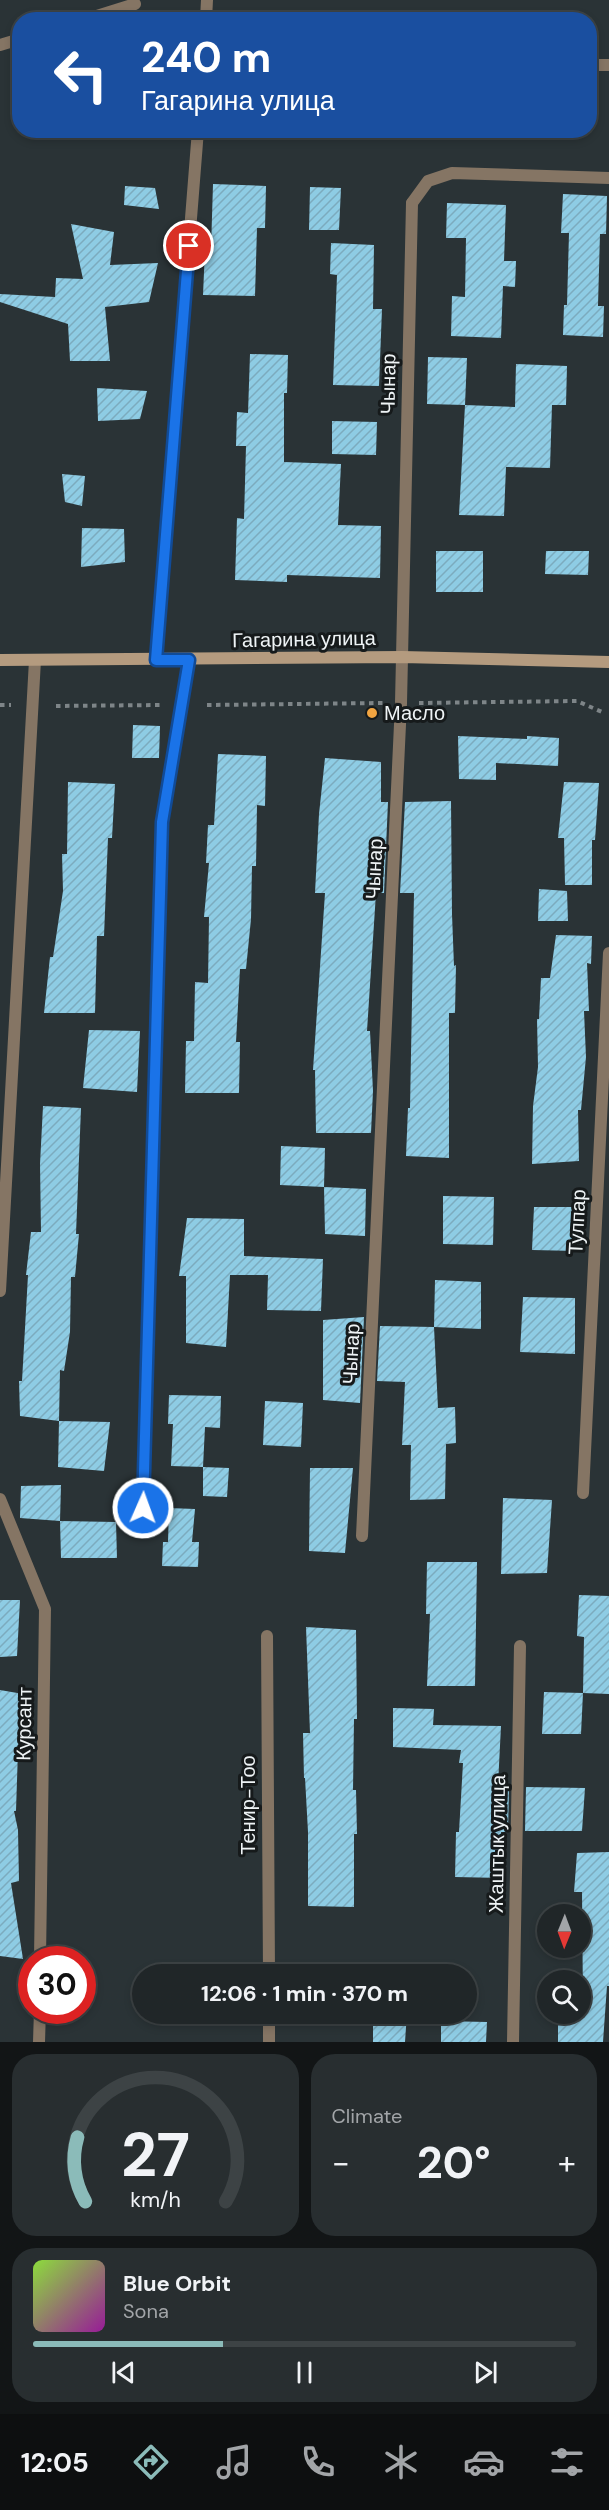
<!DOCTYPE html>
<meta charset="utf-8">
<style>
:root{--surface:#202628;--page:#282e30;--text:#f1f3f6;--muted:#a2a5a8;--line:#3d4345;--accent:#8bbbb9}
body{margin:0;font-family:"DM Sans",sans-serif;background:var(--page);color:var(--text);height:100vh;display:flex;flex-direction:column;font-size:22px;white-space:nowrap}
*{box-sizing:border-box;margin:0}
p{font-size:20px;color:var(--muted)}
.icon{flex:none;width:33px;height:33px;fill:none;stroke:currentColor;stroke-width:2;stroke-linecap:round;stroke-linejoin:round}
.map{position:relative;height:2042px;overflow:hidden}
.panel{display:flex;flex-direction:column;gap:12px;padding:12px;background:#121516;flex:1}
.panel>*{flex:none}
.hud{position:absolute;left:12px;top:12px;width:585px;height:126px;border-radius:24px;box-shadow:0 3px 9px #0003,0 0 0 2px var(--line);background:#1a4fa0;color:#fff;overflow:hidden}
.needle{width:39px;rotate:181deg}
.controls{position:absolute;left:537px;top:1904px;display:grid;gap:12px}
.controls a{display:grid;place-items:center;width:54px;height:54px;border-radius:50%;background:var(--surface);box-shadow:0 3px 9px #0003,0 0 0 2px var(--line);font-size:30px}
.speed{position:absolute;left:18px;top:1946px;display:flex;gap:12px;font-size:30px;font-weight:700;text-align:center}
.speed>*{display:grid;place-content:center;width:78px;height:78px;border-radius:50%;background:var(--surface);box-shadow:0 3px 9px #0003,0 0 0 2px var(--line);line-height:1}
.speed .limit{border:9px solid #d22;background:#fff;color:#111}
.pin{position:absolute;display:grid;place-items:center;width:51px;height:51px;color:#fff;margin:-26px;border:3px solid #fff;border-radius:50%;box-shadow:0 2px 6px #0007}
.me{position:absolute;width:66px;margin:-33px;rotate:2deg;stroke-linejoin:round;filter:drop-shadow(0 0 4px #0008)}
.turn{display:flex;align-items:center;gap:21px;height:126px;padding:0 30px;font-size:27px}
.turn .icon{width:78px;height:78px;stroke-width:2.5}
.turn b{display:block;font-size:42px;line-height:51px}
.big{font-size:45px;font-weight:700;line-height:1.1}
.panel .card{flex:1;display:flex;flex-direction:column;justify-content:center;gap:9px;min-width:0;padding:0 21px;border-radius:24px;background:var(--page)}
.panel .dial{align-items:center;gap:0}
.dial svg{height:156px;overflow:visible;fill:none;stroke:var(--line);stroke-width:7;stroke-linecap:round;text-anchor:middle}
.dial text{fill:var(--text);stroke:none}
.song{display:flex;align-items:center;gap:18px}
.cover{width:72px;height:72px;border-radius:9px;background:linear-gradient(135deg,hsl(90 70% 55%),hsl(300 70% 35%))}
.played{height:6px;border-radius:3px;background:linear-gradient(90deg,var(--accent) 35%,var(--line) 35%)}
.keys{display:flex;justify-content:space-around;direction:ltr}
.heat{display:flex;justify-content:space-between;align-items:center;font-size:33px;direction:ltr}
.panel .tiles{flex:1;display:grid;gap:12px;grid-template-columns:1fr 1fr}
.card:last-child{grid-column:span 2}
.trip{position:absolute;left:132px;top:1964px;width:345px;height:60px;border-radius:30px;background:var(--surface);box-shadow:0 3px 9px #0003,0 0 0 2px var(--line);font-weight:700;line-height:60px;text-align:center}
.tab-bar{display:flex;height:96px;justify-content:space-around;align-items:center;background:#0d0f10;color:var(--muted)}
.tab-bar .icon{width:42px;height:42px}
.tab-bar .current{color:var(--accent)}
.tab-bar b{font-size:27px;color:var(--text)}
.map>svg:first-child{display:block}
.building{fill:url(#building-hatch)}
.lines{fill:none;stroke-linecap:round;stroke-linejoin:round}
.path{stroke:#7e8588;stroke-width:4;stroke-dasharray:4.5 4.5;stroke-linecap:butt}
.service{stroke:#857564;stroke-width:12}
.minor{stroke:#857564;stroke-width:12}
.secondary{stroke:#b49b7f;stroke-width:12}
.route-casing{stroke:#114b97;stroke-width:15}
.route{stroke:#1a73e8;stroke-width:10}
.poi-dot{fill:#f2a541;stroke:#161a1b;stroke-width:2}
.labels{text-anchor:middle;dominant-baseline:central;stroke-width:6;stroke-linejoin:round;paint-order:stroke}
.street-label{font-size:20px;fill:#eef3f5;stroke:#161a1b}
.poi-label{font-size:20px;fill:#eef3f5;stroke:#161a1b;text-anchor:start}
</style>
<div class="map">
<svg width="609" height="2042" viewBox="0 0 609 2042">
<defs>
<pattern id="building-hatch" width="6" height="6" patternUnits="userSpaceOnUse" patternTransform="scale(1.5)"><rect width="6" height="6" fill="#8ecce4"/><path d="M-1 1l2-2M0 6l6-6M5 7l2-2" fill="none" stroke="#7cabbe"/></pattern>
</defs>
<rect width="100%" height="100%" fill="#2a3336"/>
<!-- building -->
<path class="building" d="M213 184 266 186 265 228H257L255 296 203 295 205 249H211Z
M125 186 155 188 159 209 124 205Z
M310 187 341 188 339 230H309Z
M563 194 607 196 606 234H600L598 306H604L603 337 563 335 564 305H567L569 233H561Z
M447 203 506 205 504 261H516L515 287 503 286 501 338 451 336 452 296 465 297 466 238H446Z
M71 224 114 232 110 265 158 263 149 302 105 307 110 361H70L68 324 0 302V294L55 297 56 278 83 279Z
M331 243 374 245 373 309H382L379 386 333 385 337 275 330 274Z
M250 354 288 355 287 393H284V462L341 464 338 525 381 526 380 578 287 575V582L235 580 237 518 244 519 246 446H236L237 412 248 413Z
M428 357 467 358 465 405 427 404Z
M516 364 567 366 566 405H552L550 468 506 467 504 516 459 515 465 405 515 407Z
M97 388 147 391 140 419 98 421Z
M332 421 377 422 376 455 332 454Z
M62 474 85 476 82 506 65 502Z
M82 528 124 529 125 562 81 567Z
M436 551H483V592H436Z
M546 551H589L588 575 545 574Z
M133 725 160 726 159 758H132Z
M458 736 527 739V736L559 738 558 766 496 763V780L459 779Z
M218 754 266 756 265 806 257 805 256 866H252L251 919 246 969H240L236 1042H240L239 1093H185L186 1041H194L195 982 208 983 209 917H204L209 863H206L208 825H214Z
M325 758 381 762V802H388L384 893H376L367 1031H370L373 1091 371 1133H316L315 1070H313L325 893H315L319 814Z
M68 782 115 784 112 838H108L104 936H97L95 1013H44L50 957H53L63 891 62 854H67Z
M564 782 599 783 595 840H592V885H565L564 838H558Z
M451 801 452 914 454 966 456 965 455 1013H449V1158L406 1156 408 1108H410L414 893H400L405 802Z
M539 889 567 891 568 921H538Z
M556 935 592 936 591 964 587 963 589 1011H584L586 1057 581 1110H578L579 1161 532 1164 533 1106 538 1067 537 1019H539L541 978H550Z
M89 1030 140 1031 137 1092 83 1088Z
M43 1106 81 1108 76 1234H79L75 1277H71L70 1332 64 1371 60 1370 59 1421 20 1416 19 1381H22L28 1275H26L31 1232H41L40 1164Z
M281 1146 325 1148 324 1187 280 1185Z
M324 1187 366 1189 365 1236 325 1234Z
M443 1196 494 1197 493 1245 443 1244Z
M534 1207H579L577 1251 532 1250Z
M187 1218 244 1219V1256L323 1259 321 1311 267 1310 268 1275H230L226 1347 186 1343V1276H179Z
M435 1280 481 1282V1329L434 1327Z
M523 1297 575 1298V1354L520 1352Z
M364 1317 360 1403 323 1400V1320Z
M380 1326 434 1327 438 1408 455 1407 456 1443 446 1444 445 1499 410 1500 411 1445H402L405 1382 377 1381Z
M169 1395 221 1396 220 1428 205 1427 203 1467 171 1466 173 1424H168Z
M265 1401 303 1403 301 1447 263 1445Z
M59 1421 110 1422 104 1471 58 1467Z
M203 1467 229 1468 227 1497 203 1496Z
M310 1468H353L345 1553 309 1551Z
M61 1485 60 1521 20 1518 21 1486Z
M503 1498 552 1500 547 1573 501 1574Z
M169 1508 195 1509 192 1542H199L198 1567 162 1566 163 1542H168Z
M60 1521 116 1522 117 1558H61Z
M427 1562H477L475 1686H427L430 1614H426Z
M579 1595 609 1596V1694L583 1693 584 1637 577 1636Z
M0 1600H20L17 1656 0 1657Z
M306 1627 356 1630 357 1719H354L353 1790H356L357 1834H354V1907L308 1906V1832L305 1778H304L303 1733H310Z
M0 1690 29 1695 33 1722 19 1720 16 1811H14L18 1830 19 1881 11 1883 23 1959 0 1956Z
M544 1692 583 1693 581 1734H542Z
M393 1708 434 1709 433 1725 501 1726 498 1785 509 1787 508 1832H501L502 1878 455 1877 456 1832H459L463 1763H459L461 1750 393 1747Z
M526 1787 585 1788 582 1831H525Z
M609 1852V1986H607L603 2042H558V2013H580V2005H583L582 1892H574L577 1853Z
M407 2013 405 2042H373V2015Z
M441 2021 487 2022 486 2042H441Z"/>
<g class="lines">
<!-- path -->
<path class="path" d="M419 703 577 701 602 712
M0 705H11
M207 705 383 703
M56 706 163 705"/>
<!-- service -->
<path class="service" d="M412 203 428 181 452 173 609 178"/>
<!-- minor -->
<path class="minor" d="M84 20 135 4
M206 20 207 0
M0 45 20 39
M590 65H609
M156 660 198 130
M0 1291 35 660
M583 1493 609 953
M0 1499 45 1609 40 1959
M142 1532 162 822 189 660
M362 1536 401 703 412 203
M267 1636 269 1974
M269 2013V2042
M39 2042 40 2010
M513 2042 520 1646"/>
<!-- secondary -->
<path class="secondary" d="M0 660 402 657 609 662"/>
</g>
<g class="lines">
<!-- route casing -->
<g class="route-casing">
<path id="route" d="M143 1508 162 822 189 660H156L189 246"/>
</g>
<!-- route -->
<use href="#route" class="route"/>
</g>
<!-- markers -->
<circle class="poi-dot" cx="372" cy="713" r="6"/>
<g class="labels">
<!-- street labels -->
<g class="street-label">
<text transform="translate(388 384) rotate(-89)">Чынар</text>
<text transform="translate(304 639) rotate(-1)">Гагарина улица</text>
<text transform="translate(374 869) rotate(-87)">Чынар</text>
<text transform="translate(577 1222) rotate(-87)">Тулпар</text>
<text transform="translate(351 1354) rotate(-87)">Чынар</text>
<text transform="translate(24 1724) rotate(-89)">Курсант</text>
<text transform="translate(248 1805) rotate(-90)">Тенир-Тоо</text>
<text transform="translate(497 1844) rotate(-89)">Жаштык улица</text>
</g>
<!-- poi labels -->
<g class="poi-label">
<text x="384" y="713">Масло</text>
</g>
</g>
</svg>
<div class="controls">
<a><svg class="needle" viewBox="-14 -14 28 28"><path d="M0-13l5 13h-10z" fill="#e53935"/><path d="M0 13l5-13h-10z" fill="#a2a5a8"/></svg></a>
<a><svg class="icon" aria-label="search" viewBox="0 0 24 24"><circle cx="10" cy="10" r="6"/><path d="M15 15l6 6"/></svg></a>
</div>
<div class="speed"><div class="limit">30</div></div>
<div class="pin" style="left:189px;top:246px;background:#d93025"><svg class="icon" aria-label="arrive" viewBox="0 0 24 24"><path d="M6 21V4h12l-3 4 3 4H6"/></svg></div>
<svg class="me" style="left:143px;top:1508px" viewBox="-20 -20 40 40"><circle r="17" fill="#1a73e8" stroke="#fff" stroke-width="3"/><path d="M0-11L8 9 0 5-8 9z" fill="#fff"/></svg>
<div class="trip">12:06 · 1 min · 370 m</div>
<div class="hud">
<div class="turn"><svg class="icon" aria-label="left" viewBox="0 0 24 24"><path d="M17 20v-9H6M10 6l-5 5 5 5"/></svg><div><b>240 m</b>Гагарина улица</div></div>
</div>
</div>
<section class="panel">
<div class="tiles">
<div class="card dial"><svg viewBox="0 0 100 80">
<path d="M14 69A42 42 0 1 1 86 69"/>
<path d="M14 69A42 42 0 0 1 10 36" stroke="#8bbbb9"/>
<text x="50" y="56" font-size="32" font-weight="700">27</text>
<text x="50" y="72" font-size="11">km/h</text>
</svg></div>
<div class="card"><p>Climate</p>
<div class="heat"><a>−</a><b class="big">20°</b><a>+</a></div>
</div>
<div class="card">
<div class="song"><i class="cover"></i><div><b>Blue Orbit</b><p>Sona</p></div></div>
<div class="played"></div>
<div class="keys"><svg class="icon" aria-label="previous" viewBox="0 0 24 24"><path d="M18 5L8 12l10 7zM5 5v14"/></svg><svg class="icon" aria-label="pause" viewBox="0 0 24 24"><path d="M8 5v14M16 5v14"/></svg><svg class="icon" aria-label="next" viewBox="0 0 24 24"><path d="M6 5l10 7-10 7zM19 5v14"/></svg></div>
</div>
</div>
</section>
<nav class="tab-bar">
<b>12:05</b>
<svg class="icon current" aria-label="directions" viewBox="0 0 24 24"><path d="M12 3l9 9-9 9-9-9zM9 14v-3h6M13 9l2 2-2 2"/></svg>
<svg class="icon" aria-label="music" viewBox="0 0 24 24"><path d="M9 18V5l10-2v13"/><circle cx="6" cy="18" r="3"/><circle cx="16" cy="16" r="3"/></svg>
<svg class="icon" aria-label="phone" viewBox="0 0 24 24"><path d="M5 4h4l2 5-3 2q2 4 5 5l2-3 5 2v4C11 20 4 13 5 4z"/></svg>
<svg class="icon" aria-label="climate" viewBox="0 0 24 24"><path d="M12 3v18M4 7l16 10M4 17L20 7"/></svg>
<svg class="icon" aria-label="car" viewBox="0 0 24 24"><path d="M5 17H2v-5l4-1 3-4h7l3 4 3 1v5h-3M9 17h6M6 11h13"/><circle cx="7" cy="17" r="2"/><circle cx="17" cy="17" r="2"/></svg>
<svg class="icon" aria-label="filters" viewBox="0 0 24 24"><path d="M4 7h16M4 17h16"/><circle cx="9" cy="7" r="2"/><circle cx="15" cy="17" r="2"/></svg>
</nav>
